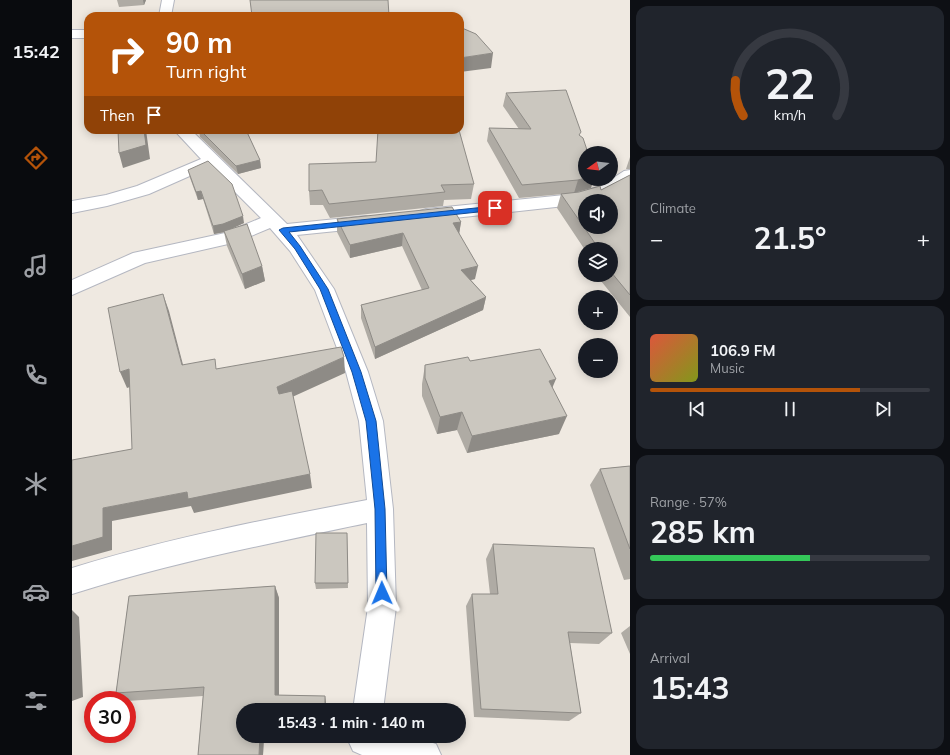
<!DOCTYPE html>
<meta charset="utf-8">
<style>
:root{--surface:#171b24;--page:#20242c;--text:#f1f3f6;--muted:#9ea1a6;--line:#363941;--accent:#b45309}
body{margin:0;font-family:Mulish,sans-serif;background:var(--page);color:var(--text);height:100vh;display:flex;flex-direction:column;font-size:15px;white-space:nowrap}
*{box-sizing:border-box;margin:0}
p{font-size:13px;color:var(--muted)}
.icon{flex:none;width:22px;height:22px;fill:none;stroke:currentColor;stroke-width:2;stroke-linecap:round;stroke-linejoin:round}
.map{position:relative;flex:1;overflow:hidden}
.details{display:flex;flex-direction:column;gap:6px;padding:6px;background:#0d0f14;width:320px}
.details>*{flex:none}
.guide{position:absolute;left:12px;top:12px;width:380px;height:122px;border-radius:12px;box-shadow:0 2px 10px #0003;background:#b45309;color:#fff;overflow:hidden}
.needle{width:26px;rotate:255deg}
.tools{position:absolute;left:506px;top:146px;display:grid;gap:8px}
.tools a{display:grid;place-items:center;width:40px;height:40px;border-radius:50%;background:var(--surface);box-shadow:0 2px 10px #0003;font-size:20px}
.speed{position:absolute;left:12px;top:691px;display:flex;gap:8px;font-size:20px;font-weight:700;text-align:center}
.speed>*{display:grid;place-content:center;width:52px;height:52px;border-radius:50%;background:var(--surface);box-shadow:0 2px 10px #0003;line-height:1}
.speed .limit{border:6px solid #d22;background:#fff;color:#111}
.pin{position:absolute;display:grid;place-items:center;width:34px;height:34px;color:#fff;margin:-17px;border-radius:8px;box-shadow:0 2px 6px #0006}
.me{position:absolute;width:44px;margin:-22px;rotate:359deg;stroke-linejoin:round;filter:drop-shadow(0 0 3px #0008)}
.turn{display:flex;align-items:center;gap:14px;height:84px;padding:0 16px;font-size:18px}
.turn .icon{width:52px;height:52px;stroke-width:2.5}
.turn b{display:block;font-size:28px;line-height:34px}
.then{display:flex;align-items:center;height:38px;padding:0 16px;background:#0003;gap:8px;font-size:15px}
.big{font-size:30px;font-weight:700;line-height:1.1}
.details .tile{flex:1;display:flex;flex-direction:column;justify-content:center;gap:6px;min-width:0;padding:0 14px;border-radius:12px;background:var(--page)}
.details .dial{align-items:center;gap:0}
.dial svg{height:104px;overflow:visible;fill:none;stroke:var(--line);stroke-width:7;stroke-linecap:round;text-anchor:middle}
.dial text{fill:var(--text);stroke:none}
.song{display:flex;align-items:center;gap:12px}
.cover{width:48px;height:48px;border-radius:6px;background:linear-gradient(135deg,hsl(10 70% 55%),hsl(70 70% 35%))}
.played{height:4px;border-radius:2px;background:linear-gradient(90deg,var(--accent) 75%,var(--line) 75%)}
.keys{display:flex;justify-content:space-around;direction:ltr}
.heat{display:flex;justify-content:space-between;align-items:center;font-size:22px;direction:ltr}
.charge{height:6px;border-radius:3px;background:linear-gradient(90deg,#34c759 57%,var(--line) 0)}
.trip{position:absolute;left:164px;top:703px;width:230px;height:40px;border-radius:20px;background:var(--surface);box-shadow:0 2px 10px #0003;font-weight:700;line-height:40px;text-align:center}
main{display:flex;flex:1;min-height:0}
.tabs{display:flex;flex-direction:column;width:72px;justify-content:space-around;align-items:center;background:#090b0e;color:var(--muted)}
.tabs .icon{width:28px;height:28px}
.tabs .selected{color:var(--accent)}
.tabs b{font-size:18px;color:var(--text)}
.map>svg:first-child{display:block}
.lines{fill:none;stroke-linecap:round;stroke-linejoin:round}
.street-casing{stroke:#b4b7c1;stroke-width:2}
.street{fill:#fff;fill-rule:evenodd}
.wall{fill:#afaba4}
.shaded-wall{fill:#8e8b86}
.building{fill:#cbc7bf;stroke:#8e8b86;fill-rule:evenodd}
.route{fill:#1a73e8;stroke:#114b97}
</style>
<main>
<nav class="tabs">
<b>15:42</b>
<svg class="icon selected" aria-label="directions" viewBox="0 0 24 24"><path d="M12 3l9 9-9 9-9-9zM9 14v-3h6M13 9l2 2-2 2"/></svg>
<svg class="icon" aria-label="music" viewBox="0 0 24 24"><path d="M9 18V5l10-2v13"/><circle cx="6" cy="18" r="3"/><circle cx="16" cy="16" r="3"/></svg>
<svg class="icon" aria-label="phone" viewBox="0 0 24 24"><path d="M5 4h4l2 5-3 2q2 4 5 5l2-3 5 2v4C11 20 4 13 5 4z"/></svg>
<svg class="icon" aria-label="climate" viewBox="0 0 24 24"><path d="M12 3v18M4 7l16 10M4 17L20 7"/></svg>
<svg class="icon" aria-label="car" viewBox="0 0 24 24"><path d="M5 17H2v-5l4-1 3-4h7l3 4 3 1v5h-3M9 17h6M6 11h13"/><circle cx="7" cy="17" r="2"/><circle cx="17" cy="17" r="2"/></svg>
<svg class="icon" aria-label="filters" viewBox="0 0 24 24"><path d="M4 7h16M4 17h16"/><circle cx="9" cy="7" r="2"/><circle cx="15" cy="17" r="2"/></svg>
</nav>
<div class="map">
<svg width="558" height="755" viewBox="0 0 558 755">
<rect width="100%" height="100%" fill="#efe9e1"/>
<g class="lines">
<!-- street casing -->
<g class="street-casing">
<path id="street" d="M90 0H102L99 16H87Z
M0 30H16V38H0Z
M102 130H119L215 224 294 216 300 218 303 222 300 226 294 228 225 235 262 289 296 372 311 421 321 509 324 607 311 710H281L296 607 295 523C196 544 97 563 0 594V568C97 538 195 519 295 500L287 421 274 372 243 290 218 251 198 228 165 242 73 263 0 295V280L61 253 153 233 189 218 138 167 77 194 35 206 0 213V201L34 195 65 186 129 159Z
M558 170V183L541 194 502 205 354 221 348 219 345 215 348 211 354 209 502 194 529 186 552 171Z
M278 736H340L364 744 369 755H290L281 751 276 740Z"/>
</g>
<!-- street -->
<use href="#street" class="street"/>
</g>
<!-- wall -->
<path class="wall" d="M45 0H74L72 5 47 7Z
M434 93 508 136 519 188 502 193 447 198 415 141 417 128 447 129 431 106Z
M127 130H174L188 160 189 168 166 174 128 137Z
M558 157V169H554Z
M304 162 402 184 399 199 372 200 371 206 258 218 251 205H238L237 191Z
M116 170 172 223 160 228 190 266 193 281 173 289 155 246 152 232 142 234 131 199 126 200 118 178Z
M558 175V317L525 276V275H539V249H513V250L485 208 489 194 529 190Z
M265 219 389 222 387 233 403 279 399 280 414 297 411 310 303 359 289 318V305L350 290 330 246 278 258 265 232Z
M398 361 480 388 487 434 395 453 385 430 365 434 350 396V384L353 365Z
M558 466V579L552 580 518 485 528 469Z
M275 533 276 588 244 589 243 583Z
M421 544 540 633 527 644 498 643 509 713 497 721 402 717 394 606 400 594H418L414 559Z
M203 586 207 598V695L253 696 254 704V710H171V736H253V739L192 736 191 755H126L131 696 55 701V700H53L44 693 57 596Z
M558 626V654L549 633Z"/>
<!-- shaded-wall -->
<path class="shaded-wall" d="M71 0H74L72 5Z
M421 53 419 68 388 72V58Z
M72 130H74L78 159 51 168 47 153Z
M188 160 189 168 166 174 164 166Z
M513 178V179H522L519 188 502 193 506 180Z
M129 191 131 199 126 200 124 192Z
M171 216 172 223 153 232 142 234 141 226Z
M389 222 387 235 381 223Z
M331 233 330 246 278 258V245Z
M190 266 193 281 173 289 170 274Z
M406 266 403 279 386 283 389 270Z
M91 294 97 311 115 380 110 365Z
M414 297 411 310 303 359V347Z
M272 357 273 373 207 403 205 387Z
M57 369 64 385 55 388 48 372Z
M484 379 476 398 477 381Z
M390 412 385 430 365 434 368 417Z
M495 416 487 434 395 453 400 436Z
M238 474 240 488 122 513 119 506 40 521V550L0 561V546L31 508 115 492Z
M203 586 207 598V702L203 695Z
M0 610 7 617 11 697 0 701Z
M253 696 254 704V710H253Z
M188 736H192L191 755H187Z"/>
<!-- building -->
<path class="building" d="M178 0H316L317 16H180Z
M388 28H390L404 34 421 53 388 58Z
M494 90 509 132 507 135 511 138 516 153H513V178L506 180 450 185 417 128 459 129 434 93Z
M46 130H72L74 145 47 153Z
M128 130H174L188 160 164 166Z
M306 130H387L402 184 369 185 373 192 257 204 250 190 237 191V164L304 162Z
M136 161 160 184 171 216 151 224 141 226 129 191 124 192 116 170Z
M558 175V295L539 272V249H527L489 194 507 192 528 186 529 190ZM513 201H539V227H513Z
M380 207 389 222 381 223 406 266 389 270 414 297 303 347 289 305 357 288 331 233 278 245 265 219Z
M175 224 190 266 170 274 152 231Z
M91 294 110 365 143 359 144 369 269 347 272 357 205 387 207 394 220 391 238 474 116 499 115 492 31 508V537L0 546V460L60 449 57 369 48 372 36 308Z
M468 349 484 379 477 381 495 416 400 436 390 412 368 417 353 378V365L396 357 398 361Z
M558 466V549L528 469Z
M244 533H275L276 583H243Z
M421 544 522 548 540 633 496 632 509 713 409 709 400 594H426Z
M203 586V695L253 696V710H171V736H188L187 755H126L132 687 44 693 57 596Z"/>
<!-- route -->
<path class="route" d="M423 206 427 208 425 210 217 232 228 246 256 289 289 372 304 421 313 509 315 593 314 597 310 598 306 597 304 593 303 509 294 421 280 372 248 289 223 249 207 230 211 228Z"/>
</svg>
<div class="tools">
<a><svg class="needle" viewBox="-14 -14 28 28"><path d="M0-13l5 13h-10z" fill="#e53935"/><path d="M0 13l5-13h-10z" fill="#9ea1a6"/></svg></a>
<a><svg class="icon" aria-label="sound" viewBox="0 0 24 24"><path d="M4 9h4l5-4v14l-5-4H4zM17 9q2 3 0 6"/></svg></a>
<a><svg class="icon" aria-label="layers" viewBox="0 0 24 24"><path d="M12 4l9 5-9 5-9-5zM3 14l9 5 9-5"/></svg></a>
<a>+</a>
<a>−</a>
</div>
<div class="speed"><div class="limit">30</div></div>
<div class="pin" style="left:423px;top:208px;background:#d93025"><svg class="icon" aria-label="arrive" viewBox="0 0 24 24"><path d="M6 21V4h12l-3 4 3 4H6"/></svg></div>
<svg class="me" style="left:310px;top:593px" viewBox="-20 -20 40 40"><path d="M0-17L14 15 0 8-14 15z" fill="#1a73e8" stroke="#fff" stroke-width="4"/></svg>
<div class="trip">15:43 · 1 min · 140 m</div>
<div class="guide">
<div class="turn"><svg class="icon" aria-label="right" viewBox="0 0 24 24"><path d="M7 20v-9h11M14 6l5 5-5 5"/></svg><div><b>90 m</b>Turn right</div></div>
<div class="then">Then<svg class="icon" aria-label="arrive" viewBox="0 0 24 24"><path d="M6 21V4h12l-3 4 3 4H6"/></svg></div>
</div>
</div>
<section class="details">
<div class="tile dial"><svg viewBox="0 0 100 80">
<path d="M14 69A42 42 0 1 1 86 69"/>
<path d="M14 69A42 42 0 0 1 8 42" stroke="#b45309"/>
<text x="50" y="56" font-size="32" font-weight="700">22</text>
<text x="50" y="72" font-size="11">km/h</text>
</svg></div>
<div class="tile"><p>Climate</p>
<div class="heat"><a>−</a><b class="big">21.5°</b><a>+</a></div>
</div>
<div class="tile">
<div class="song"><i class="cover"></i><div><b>106.9 FM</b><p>Music</p></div></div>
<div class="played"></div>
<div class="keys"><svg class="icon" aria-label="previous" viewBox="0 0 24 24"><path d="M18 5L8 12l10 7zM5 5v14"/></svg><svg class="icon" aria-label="pause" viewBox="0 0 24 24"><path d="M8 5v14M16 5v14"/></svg><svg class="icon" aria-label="next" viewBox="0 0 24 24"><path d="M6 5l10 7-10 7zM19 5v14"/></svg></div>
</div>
<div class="tile"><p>Range · 57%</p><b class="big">285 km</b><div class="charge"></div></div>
<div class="tile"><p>Arrival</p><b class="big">15:43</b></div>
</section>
</main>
